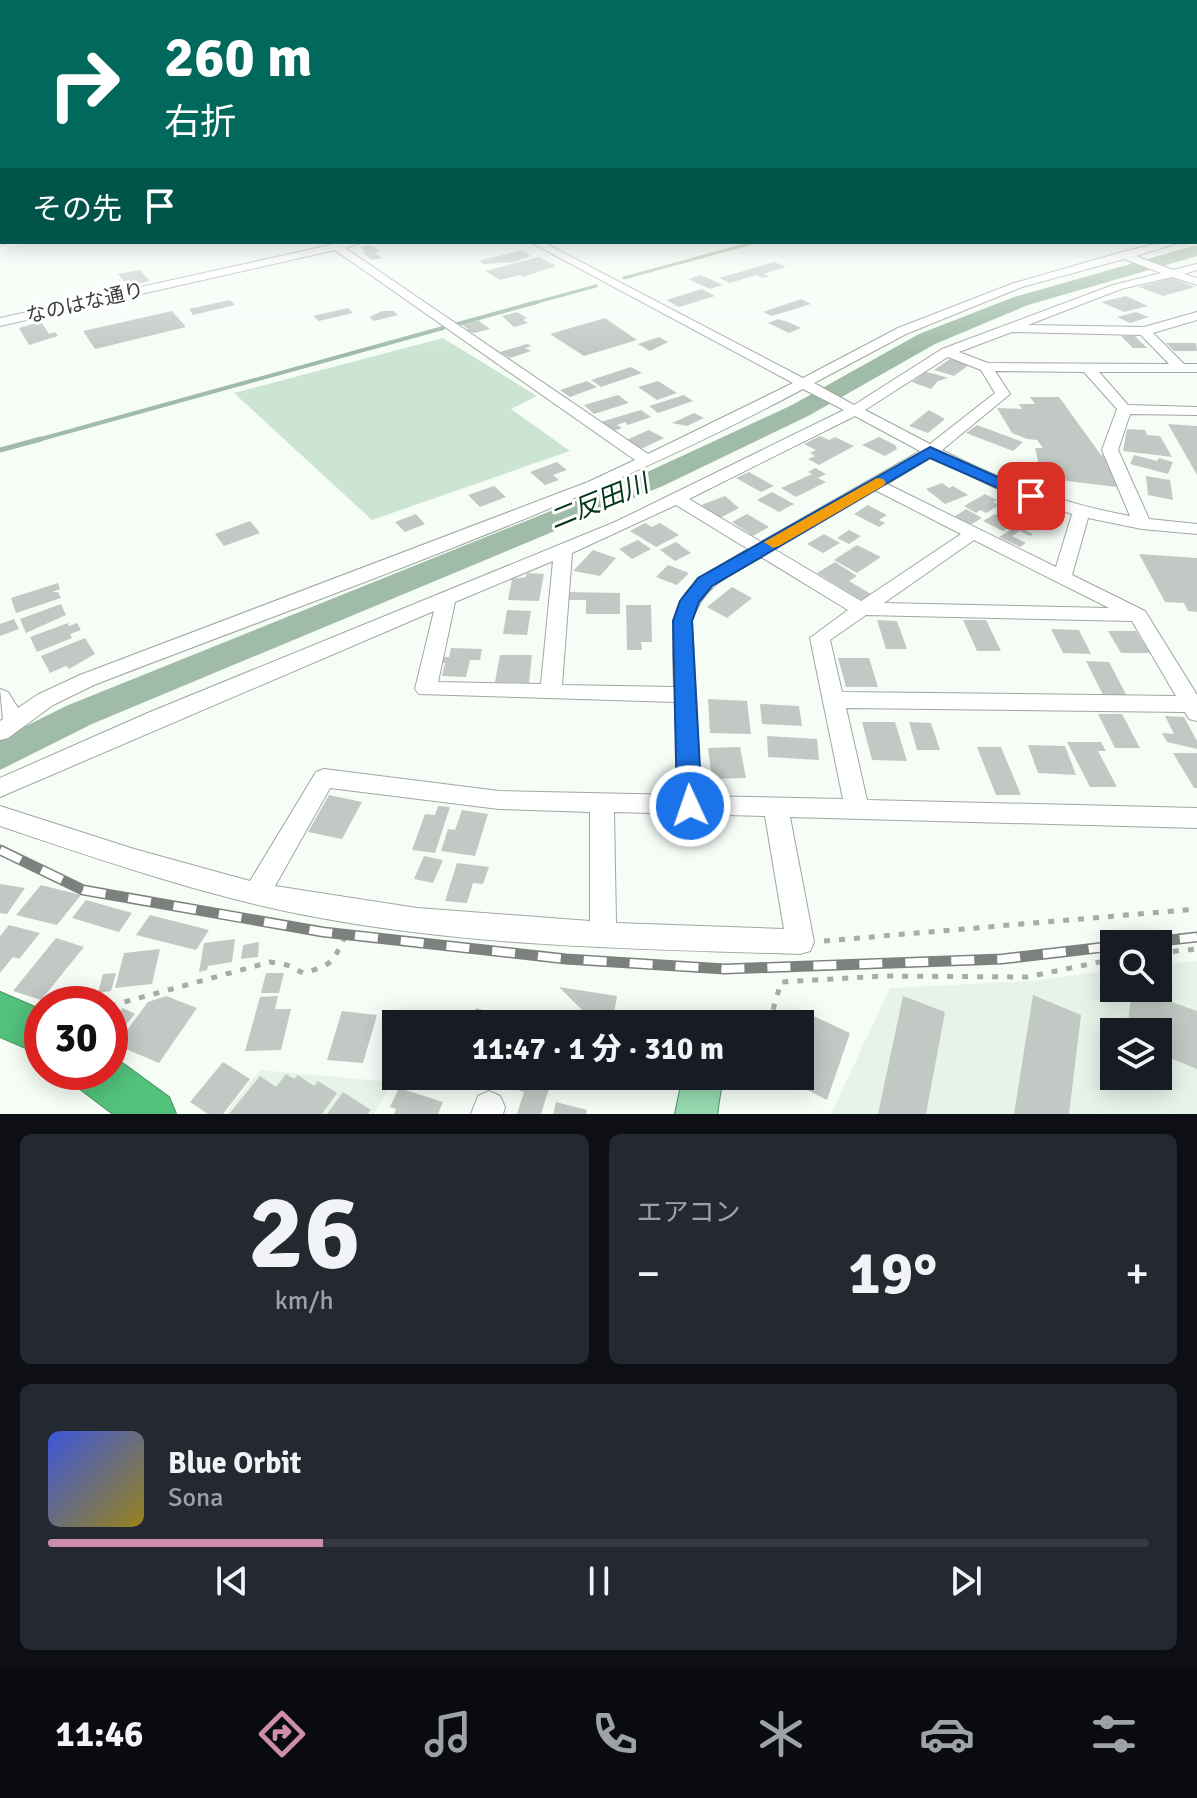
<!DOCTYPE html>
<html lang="ja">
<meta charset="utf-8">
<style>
:root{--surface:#171b24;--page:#242831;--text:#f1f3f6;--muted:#9ea1a6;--line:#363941;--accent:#ce8dab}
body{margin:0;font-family:Signika,"Noto Sans JP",sans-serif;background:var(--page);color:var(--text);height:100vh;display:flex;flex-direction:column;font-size:30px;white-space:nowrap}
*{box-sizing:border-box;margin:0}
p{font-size:26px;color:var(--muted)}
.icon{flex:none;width:44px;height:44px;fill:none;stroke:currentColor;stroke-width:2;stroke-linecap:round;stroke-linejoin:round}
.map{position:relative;height:1114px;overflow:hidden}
.panel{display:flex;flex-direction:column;gap:20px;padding:20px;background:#0d0f14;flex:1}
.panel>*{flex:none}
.banner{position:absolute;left:0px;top:0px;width:1198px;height:244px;box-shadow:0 4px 20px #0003;background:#00695c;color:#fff;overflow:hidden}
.buttons{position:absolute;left:1100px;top:930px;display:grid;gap:16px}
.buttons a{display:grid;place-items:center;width:72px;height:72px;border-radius:0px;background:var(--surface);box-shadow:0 4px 20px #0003;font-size:40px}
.speed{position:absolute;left:24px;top:986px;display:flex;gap:16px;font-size:40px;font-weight:700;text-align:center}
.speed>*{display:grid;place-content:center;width:104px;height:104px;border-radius:50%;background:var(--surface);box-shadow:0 4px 20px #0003;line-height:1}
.speed .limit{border:12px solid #d22;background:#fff;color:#111}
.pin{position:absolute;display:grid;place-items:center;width:68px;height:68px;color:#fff;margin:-34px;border-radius:16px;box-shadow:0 4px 12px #0006}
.me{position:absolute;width:88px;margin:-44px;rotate:357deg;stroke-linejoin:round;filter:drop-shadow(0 0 6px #0008)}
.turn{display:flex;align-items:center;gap:28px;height:168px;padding:0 32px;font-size:36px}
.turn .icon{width:104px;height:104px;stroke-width:2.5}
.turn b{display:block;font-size:56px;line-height:68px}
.then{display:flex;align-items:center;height:76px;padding:0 32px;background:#0003;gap:16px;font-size:30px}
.big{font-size:60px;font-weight:800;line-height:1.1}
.panel .tile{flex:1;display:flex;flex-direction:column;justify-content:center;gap:12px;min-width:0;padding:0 28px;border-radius:12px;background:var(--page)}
.panel .dial{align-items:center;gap:0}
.dial b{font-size:104px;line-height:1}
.song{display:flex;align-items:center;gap:24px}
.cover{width:96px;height:96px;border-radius:12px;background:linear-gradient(135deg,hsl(230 70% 55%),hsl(50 70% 35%))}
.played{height:8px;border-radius:4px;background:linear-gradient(90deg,var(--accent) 25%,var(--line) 25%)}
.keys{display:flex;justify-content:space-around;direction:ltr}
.heat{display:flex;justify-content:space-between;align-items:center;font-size:44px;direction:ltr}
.panel .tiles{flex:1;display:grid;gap:20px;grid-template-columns:1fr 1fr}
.tile:last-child{grid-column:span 2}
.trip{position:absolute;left:382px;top:1010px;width:432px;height:80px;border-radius:0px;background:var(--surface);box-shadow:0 4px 20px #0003;font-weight:800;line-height:80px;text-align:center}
.tabs{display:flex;height:128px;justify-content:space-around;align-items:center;background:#090b0e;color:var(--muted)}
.tabs .icon{width:56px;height:56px}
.tabs .active{color:var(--accent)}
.tabs b{font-size:36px;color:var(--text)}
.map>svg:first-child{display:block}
.built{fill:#e6f3e8;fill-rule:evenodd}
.green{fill:#cce4d2}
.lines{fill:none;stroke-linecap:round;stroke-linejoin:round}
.stream-far2{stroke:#a0bca8;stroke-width:3}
.stream-far1{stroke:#a0bca8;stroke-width:4}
.stream{stroke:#a0bca8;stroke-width:5}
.river{fill:#a0bca8;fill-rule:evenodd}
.building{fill:#c2c9c4}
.minor-casing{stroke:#a0a7a2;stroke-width:2}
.major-casing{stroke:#4a9365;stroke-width:2}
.highway-casing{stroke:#4a9365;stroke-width:2}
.path{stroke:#a6aca7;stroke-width:5;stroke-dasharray:6 9;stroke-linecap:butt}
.minor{fill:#fff;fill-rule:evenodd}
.major{fill:#97dab0;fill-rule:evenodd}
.highway{fill:#52c17c;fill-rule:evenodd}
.rail-casing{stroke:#7d817d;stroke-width:11}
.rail{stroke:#fff;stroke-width:8;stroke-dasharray:23;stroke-linecap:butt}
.route{fill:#1a73e8;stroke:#114b97;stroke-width:2}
.slow{fill:#f59e0b}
.labels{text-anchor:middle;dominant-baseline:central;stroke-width:6;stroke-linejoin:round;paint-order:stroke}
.far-street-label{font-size:20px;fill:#3a3d3a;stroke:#fff}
.water-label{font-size:26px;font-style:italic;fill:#03361a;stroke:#fff}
</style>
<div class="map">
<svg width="1197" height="1114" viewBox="0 0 1197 1114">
<rect width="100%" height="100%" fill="#f6fdf7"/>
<!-- built -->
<path class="built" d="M1197 961V1114H831L890 988 1031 981 1114 970V988H1158V965ZM1114 1032H1158V1076H1114Z
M260 1070 392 1082 374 1114H225Z"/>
<!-- green -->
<path class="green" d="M443 338 537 396 511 409 570 451 372 520 234 393Z"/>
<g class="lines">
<!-- stream-far2 -->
<path class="stream-far2" d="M624 278 756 242
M530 304 596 286"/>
<!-- stream-far1 -->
<path class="stream-far1" d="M454 325 537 302
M34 441 443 328"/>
<!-- stream -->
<path class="stream" d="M0 450 41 439"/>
<!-- river -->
<path class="river" d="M1197 245V256L1028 305 935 344 810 415 665 485 92 724 0 770V739L66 706 645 473 792 405 919 334 1014 297Z"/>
</g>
<!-- building -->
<path class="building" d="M371 245 380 251 375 252 382 258 372 260 362 252H366L360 247Z
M522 250 531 256 514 262 484 264 478 261Z
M539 257 556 266 523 277 519 275 500 280 485 271Z
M774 262 786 267 763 274 770 276 763 278 756 275 730 283 719 278Z
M140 270 150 281 128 286 118 274Z
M701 275 723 285 710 289 688 279Z
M1171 278 1195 287 1163 296 1139 287Z
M702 289 715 296 679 307 666 300Z
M1126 296 1148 306 1124 312 1101 302Z
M801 299 811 304 772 316 763 312Z
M230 300 235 305 193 315 189 309Z
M348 308 353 313 319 321 313 316Z
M172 311 186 327 95 349 83 331Z
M382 311H394L398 315 374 321 369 317Z
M517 312 527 318 523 320 528 323 514 327 502 316Z
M1136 312 1149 317 1130 323 1117 317Z
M605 318 637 340 584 356 550 334Z
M778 319 788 322 801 328 789 333 768 323Z
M478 320 490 329 474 333 464 330 468 329 462 325Z
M36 323H42L49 334 55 332 58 336 29 345 19 328Z
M1121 336H1135L1147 348H1133Z
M659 337 668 342 650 351 638 344Z
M1166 343H1196L1197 351H1174Z
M527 344 532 346 525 348 531 351 510 358 500 352Z
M950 359 969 365 954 376 934 370Z
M631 367 642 373 601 387 591 380Z
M926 372 935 374 948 378 938 381 931 389 912 382Z
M587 381 597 387 570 397 560 390Z
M658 381 677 393 657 400 638 387Z
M618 395 629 403 594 414 584 405Z
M684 395 693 401 658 413 649 406Z
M1030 397H1059L1101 455 1107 456 1117 487 1042 478 1035 448H1043L1037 440 1027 439 1012 433 997 408 1022 409 1019 404H1035Z
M641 410 651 417 628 425 625 422 617 425 622 428 611 432 597 423Z
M929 410 945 419 928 433 909 426Z
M694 413 704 418 687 426 672 423Z
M1168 424 1197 426V475Z
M977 425 1023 442 1013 451 966 433Z
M1127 429 1145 430 1147 435 1160 436 1172 457 1123 451Z
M649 430 664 438 639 450 624 441Z
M820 436 829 440 835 437 854 446 819 465 808 459 815 456 810 453 816 450 804 444Z
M879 437 895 445 897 449 885 456 862 445Z
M1134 455 1157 461 1159 458 1173 462 1168 474 1130 464Z
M557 462 567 470 553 475 559 480 545 485 530 472Z
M815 468 826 474 818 478 826 482 796 497 781 488 812 474 808 472Z
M749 472 774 486 761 492 736 478Z
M1146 476 1170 480 1173 500 1148 495Z
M942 483 949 488 953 486 968 495 945 504 926 489Z
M494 486 506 497 480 507 468 495Z
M772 492 794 504 779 512 757 500Z
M985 494 997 500 993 502 1000 505 986 513 980 510 976 513 964 506Z
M725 496 739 508 720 518 701 505Z
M868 505 887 515 879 520 885 523 879 527 854 514Z
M966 509 982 518 970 525 954 517Z
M416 514 425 524 405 532 395 522Z
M747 514 769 527 753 536 732 522Z
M995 514 1014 524 1003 531 983 521Z
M250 521 260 533 224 546 215 534Z
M645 523 652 527 660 523 679 535 656 547 630 531Z
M1017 526 1033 534 1030 536 1020 531 1012 536 1026 543 1020 547 999 537Z
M849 530 861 536 849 544 837 538Z
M824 534 840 543 823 553 807 544Z
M638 540 651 549 632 559 619 549Z
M676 542 691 553 675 561 660 550Z
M857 545 881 557 857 573 834 560Z
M593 550 616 558 600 576 573 571Z
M1139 554 1197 558V612L1188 611 1184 603 1165 602Z
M835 562 857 576 849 581 871 594 861 600 817 573Z
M668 565 689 573 677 585 656 577Z
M527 573 544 574 539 601 508 600 512 579 526 577Z
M58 583 60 589 52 592H58L61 598 16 613 11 598Z
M732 587 752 598 727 618 707 607Z
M567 592 620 593V614H586V600H566Z
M61 604 66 615 26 633 20 619Z
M626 605H651L652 642H641L642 650H627Z
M507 610 531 611 527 635 503 634Z
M14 619 19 629 0 636V624Z
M877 620 897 621 907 649H886Z
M963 620H986L1001 651H977Z
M68 623 69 626 77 623 81 630 70 634 72 638 37 652 30 637Z
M1051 629 1079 630 1091 654 1063 653Z
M1108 631H1136L1150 653H1121Z
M85 638 95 654 69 669 66 666 50 673 41 656Z
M451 648 482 649 480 660H470L466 677 442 676 445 663H439L441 657H449Z
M500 655H532L529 683 495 682Z
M838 658H869L878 687H846Z
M1086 661 1109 662 1127 696 1103 695Z
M708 699 747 701 751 734 710 733Z
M760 704 799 706 802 726 762 724Z
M1098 714H1122L1140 748H1115Z
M1165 716 1184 717 1197 741V749L1167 742 1162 733 1174 734Z
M862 722H895L907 761 872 760Z
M909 722 931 723 940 750H917Z
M767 736 817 739 819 760 768 757Z
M1067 742H1101L1106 751H1098L1117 787H1090Z
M1028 745 1065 746 1076 775 1038 773Z
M740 747 746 778 712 779 708 748Z
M977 747H1001L1021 795H996Z
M1173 753H1197V788H1194Z
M329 795 362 802 342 839 308 832Z
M438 806 450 807 435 853 412 850 425 814 435 815Z
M462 810 488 814 475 856 441 851 448 829 455 830Z
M424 856 443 860 433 883 414 879Z
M457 863 489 867 483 884 473 883 467 903 445 901Z
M0 884 25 888 7 914 0 913Z
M41 885 81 895 57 925 16 915Z
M86 900 132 913 119 932 72 918Z
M150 915 209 930 196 950 136 935Z
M9 925 40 933 19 959 13 957 0 973V936Z
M56 938 84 947 41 1000 13 991Z
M235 939 232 962 208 966 207 970 199 972 204 943Z
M259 942 258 957 241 959 243 945Z
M160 949 152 984 115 988 124 953Z
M116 973 111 991 98 993 103 974Z
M266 973H284L279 993H261Z
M559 987 617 996 612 1024H596Z
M1132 988 1197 1011V1069L1158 1053V1032H1127Z
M1033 995 1081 1015 1069 1114H1014Z
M166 996 197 1008 159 1063 116 1045 148 1002Z
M278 996 275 1009H291L281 1050 245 1051 260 997Z
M903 996 945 1012 926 1114H878Z
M123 1008 135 1014 118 1034 110 1029V1022Z
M476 1008 533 1023V1024H470Z
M342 1011 377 1015 363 1063 327 1060Z
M809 1014 850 1033 827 1100 779 1076H800V1024H780L784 1015 806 1025Z
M223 1062 250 1079 223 1114H208L190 1102Z
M286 1074 294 1079 298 1075 314 1086 318 1081 337 1093 322 1114H229L260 1076 276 1087Z
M472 1076H553L541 1114H517L524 1092Z
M399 1088 443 1102 438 1114H394L396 1109 390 1107Z
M343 1092 371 1110 368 1114H327Z
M556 1102 587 1110 586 1114H553Z"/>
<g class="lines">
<!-- minor casing -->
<g class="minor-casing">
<path id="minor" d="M1196 234H1197V240H1196Z
M2 239V242H8L0 246Z
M344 242H363L345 248 648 454 793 383 530 242H543L803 378 898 328 1014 283 1122 252 1164 242H1181L1136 256 1173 270 1197 264V270L1184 274 1197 278V285L1172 277 1121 289 1028 325 1144 327 1197 312V320L1153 333 1184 364H1197V372H1099L1128 405 1197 407V415L1130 414 1118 450 1149 519 1197 524V534L1142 529 1088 518 1072 575 1145 611 1197 695V721L1189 719 1185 712 846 708 867 800 1197 808V828L790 817 814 942 810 951 800 954C638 949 475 947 315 917 208 897 104 861 0 826V806L134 849 250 881 316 772 324 769 499 791 678 795 675 702 419 694 415 689 434 611 0 797V778L150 712 615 522 844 410 803 389C578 510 333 592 94 685L53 705 8 738 0 740V721L3 719 0 689 8 692 18 708 37 695 80 675 588 482 635 460 335 250 0 326V318ZM1124 259 1161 273 1113 285 942 349 854 405 814 383 906 334 1022 287ZM1012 332 1141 335 1169 364 988 363 959 352ZM948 357 981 370 995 393 930 444 865 410ZM995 371 1084 372 1117 409 1102 450 1130 516C1064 504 1001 481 942 450L1010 394ZM855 416 920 451 761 542 689 499ZM932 457 996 488 1072 514 1056 567 887 484ZM875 490 961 534 861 601 774 549ZM676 505 748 549C669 595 671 597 674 687L562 685 572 553ZM974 540 1109 608 884 603ZM761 557 848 610 810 638 843 799 701 796 692 621C704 584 729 576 761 557ZM553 561 541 684 438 682 455 602ZM866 615 1132 621 1176 696 842 692 830 640ZM330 788 499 809 590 812V921L417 908 275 886ZM614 812 765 816 784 929 616 923Z
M489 1091 500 1096 505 1107 503 1114H471L478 1096Z"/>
</g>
<!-- major casing -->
<g class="major-casing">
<path id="major" d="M683 1076H723L717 1114H675Z"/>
</g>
<!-- highway casing -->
<g class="highway-casing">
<path id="highway" d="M0 992 42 1010V1055L0 1037Z
M110 1054 169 1097 176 1114H113L80 1089 73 1072H110Z"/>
</g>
<!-- path -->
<path class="path" d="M824 941 1197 909
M1158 953 1197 949
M110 1006 270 962 287 965 303 973C341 963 331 958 350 929
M769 1024 781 982 884 976 1027 977 1114 959"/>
<!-- minor -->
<use href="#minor" class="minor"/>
<!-- major -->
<use href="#major" class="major"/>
<!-- highway -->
<use href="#highway" class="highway"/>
<!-- rail casing -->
<g class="rail-casing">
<path id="rail" d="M0 850 83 890 323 932 566 959 725 969 1002 959 1114 946
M1134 944 1197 937"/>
</g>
<!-- rail -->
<use href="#rail" class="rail"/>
</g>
<!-- sky -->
<linearGradient id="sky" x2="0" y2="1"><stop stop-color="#8bb7ce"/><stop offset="0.56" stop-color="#fbfefb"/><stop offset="1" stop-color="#fbfefb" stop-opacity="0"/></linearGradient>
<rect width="1197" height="352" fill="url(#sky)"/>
<!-- route -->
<path class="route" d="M930 447 1040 496 1037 500H1025L930 458 712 586 699 602 692 621 702 806 698 813 690 816 681 813 677 806 673 621 680 601 698 578Z"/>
<!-- slow -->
<path class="slow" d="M877 478 883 479 886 483 883 486 779 546 773 548 764 542Z"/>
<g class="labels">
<!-- far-street labels -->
<g class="far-street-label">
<text transform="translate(85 303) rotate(-13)">なのはな通り</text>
</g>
<!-- water labels -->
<g class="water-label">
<text transform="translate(599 502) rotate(-22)">二反田川</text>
</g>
</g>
</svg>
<div class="buttons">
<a><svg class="icon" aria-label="search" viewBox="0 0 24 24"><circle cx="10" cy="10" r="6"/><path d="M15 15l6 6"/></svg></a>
<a><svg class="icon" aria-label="layers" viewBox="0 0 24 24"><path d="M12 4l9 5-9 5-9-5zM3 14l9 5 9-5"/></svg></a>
</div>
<div class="speed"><div class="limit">30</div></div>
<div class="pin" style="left:1031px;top:496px;background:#d93025"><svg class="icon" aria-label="arrive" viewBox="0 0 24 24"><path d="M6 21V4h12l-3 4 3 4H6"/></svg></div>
<svg class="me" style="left:690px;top:806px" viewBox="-20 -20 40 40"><circle r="17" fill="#1a73e8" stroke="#fff" stroke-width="3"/><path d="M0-11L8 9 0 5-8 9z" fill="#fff"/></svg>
<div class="trip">11:47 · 1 分 · 310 m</div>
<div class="banner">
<div class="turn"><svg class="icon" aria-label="right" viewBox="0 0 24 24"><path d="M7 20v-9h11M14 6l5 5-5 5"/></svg><div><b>260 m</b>右折</div></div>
<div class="then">その先<svg class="icon" aria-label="arrive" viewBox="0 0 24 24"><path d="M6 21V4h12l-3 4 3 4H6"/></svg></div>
</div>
</div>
<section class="panel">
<div class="tiles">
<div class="tile dial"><b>26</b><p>km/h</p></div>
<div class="tile"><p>エアコン</p>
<div class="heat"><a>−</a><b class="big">19°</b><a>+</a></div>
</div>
<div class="tile">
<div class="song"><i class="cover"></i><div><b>Blue Orbit</b><p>Sona</p></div></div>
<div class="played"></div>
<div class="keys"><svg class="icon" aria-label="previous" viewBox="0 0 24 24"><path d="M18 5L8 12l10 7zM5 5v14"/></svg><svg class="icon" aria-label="pause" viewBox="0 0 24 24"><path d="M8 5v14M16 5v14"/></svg><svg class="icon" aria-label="next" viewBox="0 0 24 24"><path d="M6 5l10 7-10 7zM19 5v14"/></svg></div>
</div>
</div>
</section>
<nav class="tabs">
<b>11:46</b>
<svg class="icon active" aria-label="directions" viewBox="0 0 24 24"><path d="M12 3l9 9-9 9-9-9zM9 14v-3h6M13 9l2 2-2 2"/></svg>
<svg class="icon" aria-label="music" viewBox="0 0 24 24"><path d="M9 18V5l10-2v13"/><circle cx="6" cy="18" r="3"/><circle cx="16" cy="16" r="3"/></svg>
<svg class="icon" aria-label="phone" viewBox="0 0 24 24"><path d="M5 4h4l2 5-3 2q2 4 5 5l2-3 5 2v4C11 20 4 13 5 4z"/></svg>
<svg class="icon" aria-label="climate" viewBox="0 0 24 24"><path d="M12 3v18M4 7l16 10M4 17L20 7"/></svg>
<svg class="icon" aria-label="car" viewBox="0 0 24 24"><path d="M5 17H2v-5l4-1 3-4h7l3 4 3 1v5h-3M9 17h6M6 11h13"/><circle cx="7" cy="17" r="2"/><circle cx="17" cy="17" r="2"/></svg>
<svg class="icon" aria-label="filters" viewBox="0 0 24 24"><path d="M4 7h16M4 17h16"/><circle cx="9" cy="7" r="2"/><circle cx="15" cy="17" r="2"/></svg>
</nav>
